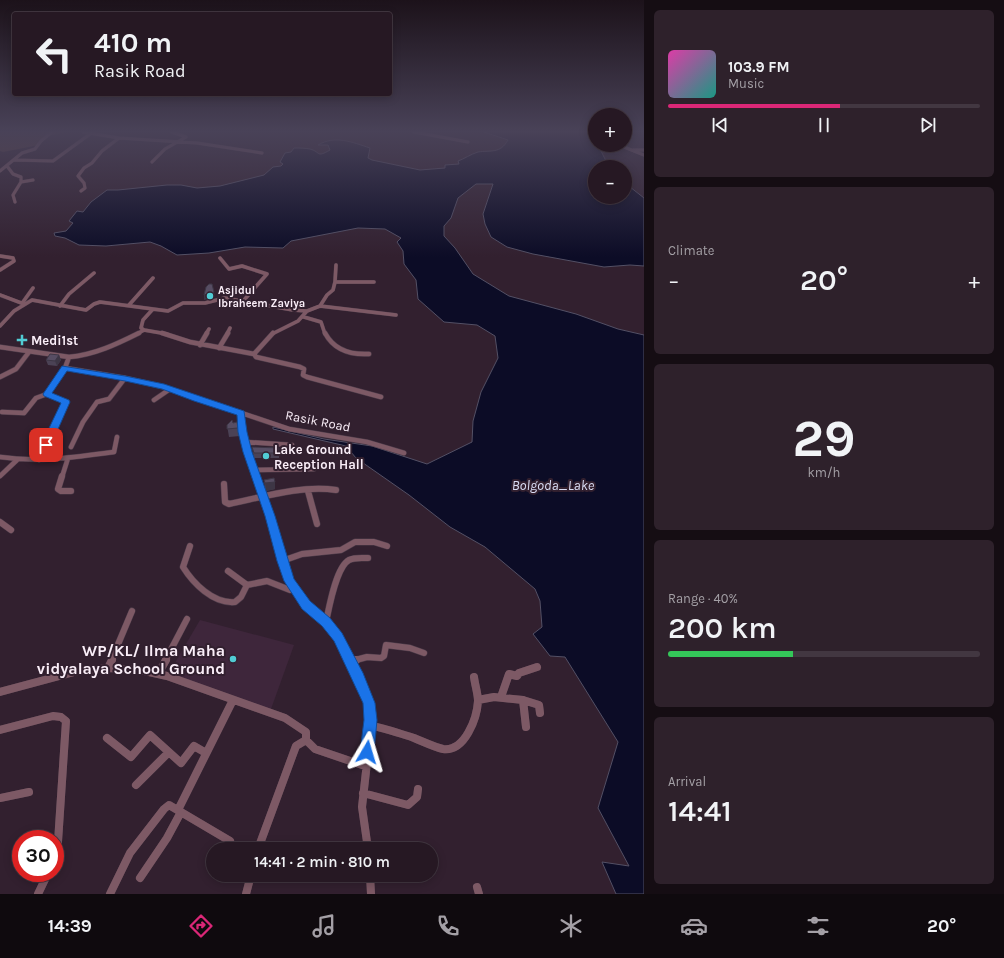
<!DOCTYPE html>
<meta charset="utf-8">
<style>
:root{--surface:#261823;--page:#2e212b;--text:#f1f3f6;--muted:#a4a0a6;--line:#423741;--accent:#db2777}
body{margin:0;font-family:Karla,sans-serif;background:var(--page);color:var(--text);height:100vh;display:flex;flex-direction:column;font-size:15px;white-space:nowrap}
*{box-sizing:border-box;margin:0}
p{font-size:13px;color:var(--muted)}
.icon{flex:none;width:22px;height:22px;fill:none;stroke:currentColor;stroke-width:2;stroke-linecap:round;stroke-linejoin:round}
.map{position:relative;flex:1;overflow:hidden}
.details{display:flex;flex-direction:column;gap:10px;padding:10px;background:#150d13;width:360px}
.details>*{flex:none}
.top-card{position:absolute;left:12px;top:12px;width:380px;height:84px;border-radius:4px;box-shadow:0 2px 10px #0003,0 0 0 1px var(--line);background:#261823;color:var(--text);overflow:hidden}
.tools{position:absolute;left:588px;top:108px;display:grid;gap:8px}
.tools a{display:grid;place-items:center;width:44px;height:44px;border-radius:50%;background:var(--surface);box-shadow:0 2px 10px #0003,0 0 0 1px var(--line);font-size:20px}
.speed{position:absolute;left:12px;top:830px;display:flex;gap:8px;font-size:20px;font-weight:700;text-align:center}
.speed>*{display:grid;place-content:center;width:52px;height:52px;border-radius:50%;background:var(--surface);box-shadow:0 2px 10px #0003,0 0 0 1px var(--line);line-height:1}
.speed .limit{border:6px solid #d22;background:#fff;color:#111}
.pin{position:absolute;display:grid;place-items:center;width:34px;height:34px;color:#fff;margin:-17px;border-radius:8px;box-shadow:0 2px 6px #0006}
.me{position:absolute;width:44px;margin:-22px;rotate:7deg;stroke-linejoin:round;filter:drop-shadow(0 0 3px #0008)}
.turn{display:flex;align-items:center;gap:14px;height:84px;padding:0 16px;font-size:18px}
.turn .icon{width:52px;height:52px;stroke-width:2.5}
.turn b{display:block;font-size:28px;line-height:34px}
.big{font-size:30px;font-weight:600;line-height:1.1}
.details .widget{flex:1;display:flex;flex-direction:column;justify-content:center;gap:6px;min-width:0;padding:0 14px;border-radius:6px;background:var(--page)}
.details .dial{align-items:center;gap:0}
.dial b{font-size:52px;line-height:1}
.song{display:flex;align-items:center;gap:12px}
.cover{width:48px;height:48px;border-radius:6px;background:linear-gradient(135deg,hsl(320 70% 55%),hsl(170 70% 35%))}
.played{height:4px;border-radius:2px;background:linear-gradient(90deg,var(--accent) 55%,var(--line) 55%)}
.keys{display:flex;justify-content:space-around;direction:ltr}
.heat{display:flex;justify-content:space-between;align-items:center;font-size:22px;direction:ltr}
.charge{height:6px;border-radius:3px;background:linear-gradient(90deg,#34c759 40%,var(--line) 0)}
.trip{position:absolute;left:206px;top:842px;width:232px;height:40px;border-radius:20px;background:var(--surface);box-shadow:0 2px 10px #0003,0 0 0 1px var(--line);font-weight:600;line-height:40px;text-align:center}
.dock{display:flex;height:64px;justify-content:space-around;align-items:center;background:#0f0a0e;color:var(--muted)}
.dock .icon{width:28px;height:28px}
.dock .current{color:var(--accent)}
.dock b{font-size:18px;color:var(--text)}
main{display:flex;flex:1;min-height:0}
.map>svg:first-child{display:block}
.built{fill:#3e263b}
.green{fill:#583c3a}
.water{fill:#0c0c26;stroke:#535065}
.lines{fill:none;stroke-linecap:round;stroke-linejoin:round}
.street-far4-casing{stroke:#4e3d4b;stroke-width:3.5}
.street-far3-casing{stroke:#4e3d4b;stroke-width:4}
.street-far2-casing{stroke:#4e3d4b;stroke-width:5.5}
.street-far1-casing{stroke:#4e3d4b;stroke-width:7}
.street-casing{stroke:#4e3d4b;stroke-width:8}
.street-far4{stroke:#7d5965;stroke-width:3}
.street-far3{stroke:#7d5965;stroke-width:3.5}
.street-far2{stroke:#7d5965;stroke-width:4.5}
.street-far1{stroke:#7d5965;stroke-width:6}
.street{stroke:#7d5965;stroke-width:8}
.wall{fill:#4b4255}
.shaded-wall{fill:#3d3645}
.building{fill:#574d63;stroke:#3d3645}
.route{fill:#1a73e8;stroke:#114b97}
.poi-dot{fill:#51ccd4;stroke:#32202f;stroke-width:1.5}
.labels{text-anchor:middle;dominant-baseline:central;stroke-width:4;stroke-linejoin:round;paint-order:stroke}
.far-poi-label{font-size:11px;font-weight:bold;fill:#faeef8;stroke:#32202f;text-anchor:start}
.poi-label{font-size:13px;font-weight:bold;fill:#faeef8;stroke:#32202f;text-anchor:start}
.street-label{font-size:13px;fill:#faeef8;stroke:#32202f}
.water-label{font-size:14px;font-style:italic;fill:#daddf5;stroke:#32202f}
.near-poi-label{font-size:16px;font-weight:bold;fill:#faeef8;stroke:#32202f;text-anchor:end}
</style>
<main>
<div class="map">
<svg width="644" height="894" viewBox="0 0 644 894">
<rect width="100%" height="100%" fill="#32202f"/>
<!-- built -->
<path class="built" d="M200 620 294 645 271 709 169 673Z"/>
<!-- green -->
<path class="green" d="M0 132H65L54 135H49L39 145 3 152 0 151Z"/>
<!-- water -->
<path class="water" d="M484 132H595V145H601V151L609 167H595V197H625V183L644 198V266L630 265 604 267 533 254 507 247 491 237 485 224 483 214 493 184H476L458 198 451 218 444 226V236L455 248 473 274 509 296 576 314 618 329 644 335V894H616L602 862 629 866 598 808 618 742 565 657 550 656 533 634 542 627 540 601 535 589 485 547 450 527 409 495 356 458 346 446 273 429V427L324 439 372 446 427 464 472 442 473 421 481 392 498 358 495 336 477 325 444 322 418 299 416 280 404 264 403 251 397 242 401 238 385 229 358 228 291 241 283 248 245 247 209 253 177 255 161 246 150 242 106 246 79 245 65 238 55 236 54 233 66 231 73 223 69 221 77 211 83 212 91 202 107 190H118L167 185H181L197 188 220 186 264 175 273 167 281 166 283 164 280 162 285 153 291 152 294 148C299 148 305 148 310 149 321 152 316 158 330 150L328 145H318C335 135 352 142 370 148L368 158 372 160 420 170 445 168V165L459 164 458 161C464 159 471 154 478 152 491 150 500 154 508 140Z"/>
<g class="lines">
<!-- street-far4 casing -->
<g class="street-far4-casing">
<path id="street-far4" d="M83 132 119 138 197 143 262 153
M414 132 468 142
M619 145 644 155
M633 150H644
M14 160 53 161 90 134
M152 162 165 149 186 137 172 132
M7 166 13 174 21 177V182L13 195 15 202
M0 171 22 153 35 149 41 141 52 132
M21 182 33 180
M81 191 85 188 84 183 78 176 84 168 92 163 102 151 119 138"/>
</g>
<!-- street-far3 casing -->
<g class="street-far3-casing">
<path id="street-far3" d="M0 256 13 258 14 261 0 270
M220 258 229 269 242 266 267 274 244 300
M335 282 336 265
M0 295 24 304
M23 302 33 288
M129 305 153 278
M60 306 69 294 94 273
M320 306 396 315
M304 317 321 322 325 334
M0 326 14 311 32 300 86 310 94 304 100 302 168 311 183 303H205L225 298 293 310 307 311
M144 330 141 328 143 320 153 309
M137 334 144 330 167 334
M206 334 209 329
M227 334 230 328
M272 334 298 321 307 311 320 306 327 295 333 290 335 282H374"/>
</g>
<!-- street-far2 casing -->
<g class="street-far2-casing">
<path id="street-far2" d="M162 333 190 342 254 354 273 333
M325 333C334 350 350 355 369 354
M200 345 207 333
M0 347 69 357C94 355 117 344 139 333
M219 348 228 333
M254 354 256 357 300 367 304 369 303 375 307 377 381 397
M65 368 125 378 164 387 289 429 367 442 404 453
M0 377 16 369 29 352
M154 400 170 389
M2 412 24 413 36 398 47 394
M241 413 245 440 256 477
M245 442 292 445
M71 447 83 422 97 402 109 399 125 378
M0 457C39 463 76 457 114 452L117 437
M39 460 66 402 47 394 65 368 69 357
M253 470 314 469
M0 476 17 460
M62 477 68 458"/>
</g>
<!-- street-far1 casing -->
<g class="street-far1-casing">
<path id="street-far1" d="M62 476 58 489 61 491H71
M256 476 271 517 281 558 290 581 302 598 332 629 351 661
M224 484 225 502 229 504C263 497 301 485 336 490
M308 491 317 524
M0 522 11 530
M190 546 183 567C193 583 213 604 235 602L241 597 247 585
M282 561 302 554 341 550 355 542H374L387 546
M228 571 247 585 267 581 290 590 295 589
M326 622C329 608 336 567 349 560 355 557 362 558 368 558
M111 661 132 611
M165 661 187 619
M352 661 367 657 381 658 384 656 386 645 410 648 424 653"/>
</g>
<!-- street casing -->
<g class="street-casing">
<path id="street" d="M351 660 365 692 370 711V736L362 807 368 849
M350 661 356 660
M108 668 112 660
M158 674 166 660
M0 692 78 671 108 668 140 670 167 676 285 718 306 732V740
M501 697 509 674 517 676 519 673 537 667
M478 700 494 697 523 700 526 727
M523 700 539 705 540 713
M370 725C385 729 400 733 414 738 424 742 434 747 443 749 465 752 477 718 478 701 478 694 475 685 474 677
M0 730 53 716 61 717 66 721 58 842 55 859
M107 738 131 757 150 735 181 763 194 746 206 753
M136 785 168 753
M363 793 408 805 417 797 418 789
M0 798 29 792
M178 810 233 700
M258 849 296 746 306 740 315 749 365 766
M370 875 371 894
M140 878 167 838 181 812
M477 887 479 894
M38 894 48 873
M110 894 130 853 164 809 169 805 230 841
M246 894 251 875"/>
</g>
<!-- street-far4 -->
<use href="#street-far4" class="street-far4"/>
<!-- street-far3 -->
<use href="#street-far3" class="street-far3"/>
<!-- street-far2 -->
<use href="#street-far2" class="street-far2"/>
<!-- street-far1 -->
<use href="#street-far1" class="street-far1"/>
<!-- street -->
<use href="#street" class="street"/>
</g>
<!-- wall -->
<path class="wall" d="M59 355 61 360 57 366 48 365 46 360Z
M237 422 240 436 229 437 227 425 233 423Z
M252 447 279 448V458H254L253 453Z
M264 480 275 482V489L266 491 265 488Z"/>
<!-- shaded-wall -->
<path class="shaded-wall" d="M214 292 215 297 204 300V295Z
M59 355 61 360 57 366 55 361Z
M275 482V489L266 491 265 483Z"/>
<!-- building -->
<path class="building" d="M209 284H212L214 292 204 295 206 287Z
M50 354 59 355 55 361 46 360Z
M232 420 233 423 237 422 238 428 227 429V425Z
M252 447 279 448V453H254Z
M274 478 275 482 265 483 264 480Z"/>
<!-- sky -->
<linearGradient id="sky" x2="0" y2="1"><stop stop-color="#1c121a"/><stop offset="0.51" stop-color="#494258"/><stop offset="1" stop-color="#494258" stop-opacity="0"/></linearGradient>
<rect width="644" height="257" fill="url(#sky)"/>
<!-- route -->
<path class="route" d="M62 366 125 376 164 384 244 411 247 432 252 452 275 516 294 579 310 601 330 618 342 633 363 673 375 703 377 720 374 752 372 757 367 759 362 757 360 752 364 720 363 703 334 641 322 626 302 609 284 581 277 561 265 516 243 452 238 432 237 415 194 401 162 389 125 381 67 371 52 393 69 400 70 402 51 445 46 449 41 445 61 403 44 396 43 394Z"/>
<!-- markers -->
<g class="poi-dot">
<circle cx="210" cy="296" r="4"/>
<path d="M20 334h4v4h4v4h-4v4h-4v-4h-4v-4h4z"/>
<circle cx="266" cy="456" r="4"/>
<circle cx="233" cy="659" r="4"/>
</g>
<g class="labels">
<!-- far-poi labels -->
<g class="far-poi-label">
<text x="218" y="290">Asjidul<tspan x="218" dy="13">Ibraheem Zaviya</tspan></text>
</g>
<!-- poi labels -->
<g class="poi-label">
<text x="31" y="340">Medi1st</text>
<text x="274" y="449">Lake Ground<tspan x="274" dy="15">Reception Hall</tspan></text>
</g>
<!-- street labels -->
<g class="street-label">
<text transform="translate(318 421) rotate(11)">Rasik Road</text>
</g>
<!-- water labels -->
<g class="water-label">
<text x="553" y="485">Bolgoda_Lake</text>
</g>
<!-- near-poi labels -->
<g class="near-poi-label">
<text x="225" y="650">WP/KL/ Ilma Maha<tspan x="225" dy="18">vidyalaya School Ground</tspan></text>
</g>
</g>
</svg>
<div class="tools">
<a>+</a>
<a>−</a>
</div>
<div class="speed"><div class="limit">30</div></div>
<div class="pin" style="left:46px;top:445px;background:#d93025"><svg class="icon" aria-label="arrive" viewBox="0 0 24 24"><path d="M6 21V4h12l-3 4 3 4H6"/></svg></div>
<svg class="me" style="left:367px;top:752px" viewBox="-20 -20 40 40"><path d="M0-17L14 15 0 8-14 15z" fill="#1a73e8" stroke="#fff" stroke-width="4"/></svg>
<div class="trip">14:41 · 2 min · 810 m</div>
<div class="top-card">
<div class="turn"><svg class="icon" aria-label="left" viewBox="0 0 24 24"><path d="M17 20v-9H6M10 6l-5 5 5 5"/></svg><div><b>410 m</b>Rasik Road</div></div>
</div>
</div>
<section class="details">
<div class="widget">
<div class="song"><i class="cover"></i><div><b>103.9 FM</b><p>Music</p></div></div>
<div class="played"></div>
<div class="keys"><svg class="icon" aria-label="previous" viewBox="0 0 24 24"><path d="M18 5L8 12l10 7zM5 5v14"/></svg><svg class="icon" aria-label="pause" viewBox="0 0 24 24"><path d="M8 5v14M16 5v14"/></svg><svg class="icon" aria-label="next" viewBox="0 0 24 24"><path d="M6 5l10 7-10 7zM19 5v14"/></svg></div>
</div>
<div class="widget"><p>Climate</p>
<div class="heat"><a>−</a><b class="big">20°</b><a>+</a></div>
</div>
<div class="widget dial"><b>29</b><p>km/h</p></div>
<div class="widget"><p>Range · 40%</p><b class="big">200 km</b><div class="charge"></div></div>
<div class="widget"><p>Arrival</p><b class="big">14:41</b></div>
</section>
</main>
<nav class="dock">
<b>14:39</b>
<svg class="icon current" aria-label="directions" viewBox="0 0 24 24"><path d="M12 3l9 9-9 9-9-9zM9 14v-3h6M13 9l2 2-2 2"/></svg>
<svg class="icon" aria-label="music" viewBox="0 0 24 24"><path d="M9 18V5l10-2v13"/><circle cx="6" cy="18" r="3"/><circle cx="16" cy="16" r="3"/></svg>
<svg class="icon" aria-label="phone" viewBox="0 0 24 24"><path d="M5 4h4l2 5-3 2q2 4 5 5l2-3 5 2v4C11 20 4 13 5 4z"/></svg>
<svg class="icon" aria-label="climate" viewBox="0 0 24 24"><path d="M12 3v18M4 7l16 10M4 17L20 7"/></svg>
<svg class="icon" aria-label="car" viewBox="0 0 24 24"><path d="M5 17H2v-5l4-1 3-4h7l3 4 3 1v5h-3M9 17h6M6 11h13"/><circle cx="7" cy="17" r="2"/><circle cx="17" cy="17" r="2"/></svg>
<svg class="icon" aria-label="filters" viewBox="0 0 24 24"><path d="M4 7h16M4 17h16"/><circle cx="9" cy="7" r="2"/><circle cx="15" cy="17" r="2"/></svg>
<b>20°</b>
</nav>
